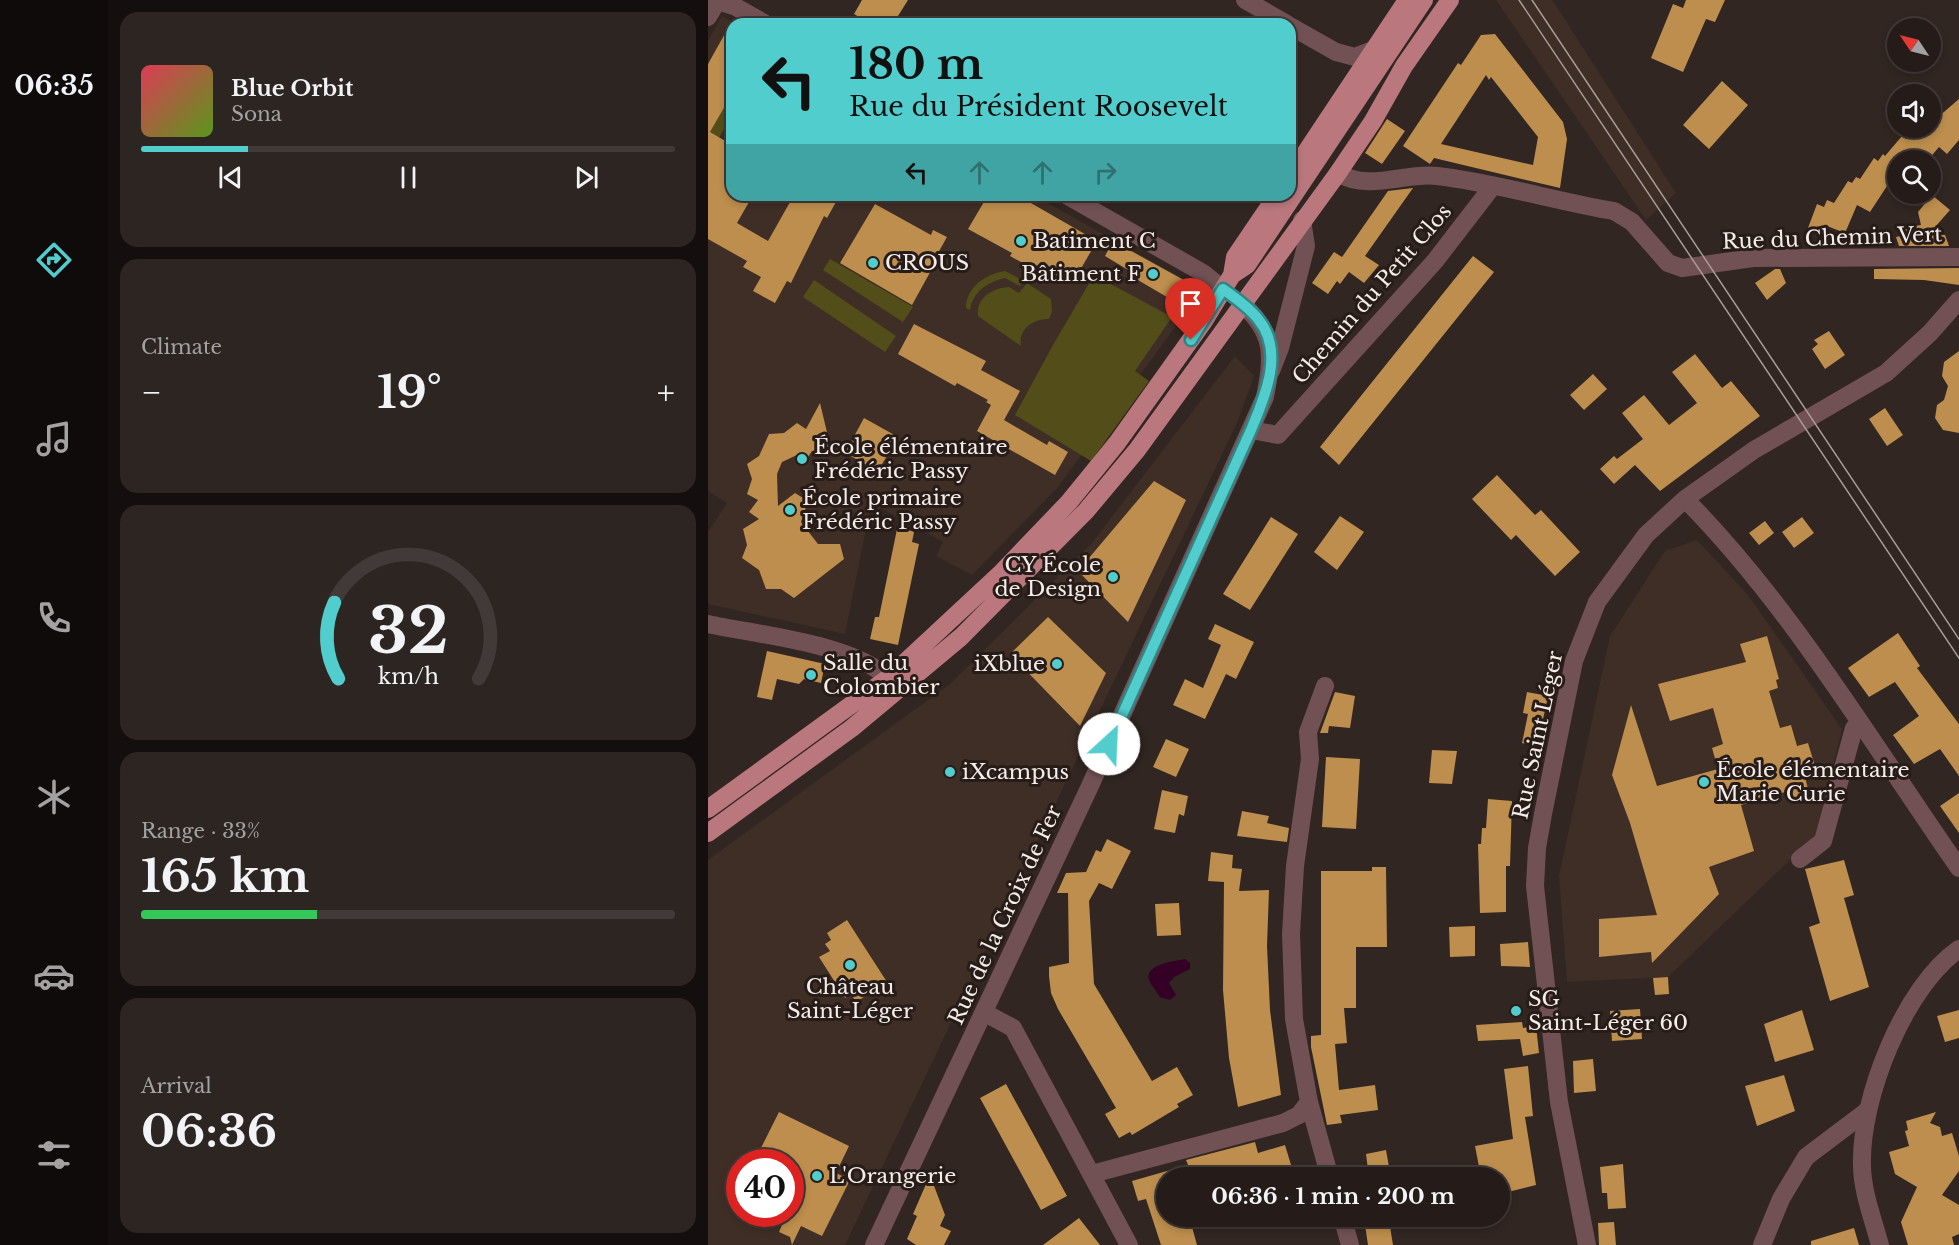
<!DOCTYPE html>
<meta charset="utf-8">
<style>
:root{--surface:#251c19;--page:#2d2522;--text:#f1f3f6;--muted:#a3a1a2;--line:#423a38;--accent:#52cdcd}
body{margin:0;font-family:"Libre Baskerville",serif;background:var(--page);color:var(--text);height:100vh;display:flex;flex-direction:column;font-size:22px;white-space:nowrap}
*{box-sizing:border-box;margin:0}
p{font-size:20px;color:var(--muted)}
.icon{flex:none;width:33px;height:33px;fill:none;stroke:currentColor;stroke-width:2;stroke-linecap:round;stroke-linejoin:round}
.map{position:relative;flex:1;overflow:hidden}
.drawer{display:flex;flex-direction:column;gap:12px;padding:12px;background:#140f0e;width:600px}
.drawer>*{flex:none}
.top-card{position:absolute;left:18px;top:18px;width:570px;height:183px;border-radius:18px;box-shadow:0 3px 9px #0003,0 0 0 2px var(--line);background:#52cdcd;color:#111;overflow:hidden}
.needle{width:39px;rotate:305deg}
.buttons{position:absolute;left:1179px;top:18px;display:grid;gap:12px}
.buttons a{display:grid;place-items:center;width:54px;height:54px;border-radius:50%;background:var(--surface);box-shadow:0 3px 9px #0003,0 0 0 2px var(--line);font-size:30px}
.speed{position:absolute;left:18px;top:1149px;display:flex;gap:12px;font-size:30px;font-weight:700;text-align:center}
.speed>*{display:grid;place-content:center;width:78px;height:78px;border-radius:50%;background:var(--surface);box-shadow:0 3px 9px #0003,0 0 0 2px var(--line);line-height:1}
.speed .limit{border:9px solid #d22;background:#fff;color:#111}
.pin{position:absolute;display:grid;place-items:center;width:51px;height:51px;color:#fff;margin:-62px -26px;border-radius:50% 50% 50% 0;rotate:-45deg;box-shadow:0 0 6px #0007}
.pin .icon{rotate:45deg}
.me{position:absolute;width:66px;margin:-33px;rotate:25deg;stroke-linejoin:round;filter:drop-shadow(0 0 4px #0008)}
.turn{display:flex;align-items:center;gap:21px;height:126px;padding:0 24px;font-size:27px}
.turn .icon{width:78px;height:78px;stroke-width:2.5}
.turn b{display:block;font-size:42px;line-height:51px}
.lanes{display:flex;align-items:center;height:57px;padding:0 24px;background:#0003;justify-content:center;gap:30px;direction:ltr}
.lanes .off{opacity:.35}
.big{font-size:45px;font-weight:700;line-height:1.1}
.drawer .widget{flex:1;display:flex;flex-direction:column;justify-content:center;gap:9px;min-width:0;padding:0 21px;border-radius:18px;background:var(--page)}
.drawer .dial{align-items:center;gap:0}
.dial svg{height:156px;overflow:visible;fill:none;stroke:var(--line);stroke-width:7;stroke-linecap:round;text-anchor:middle}
.dial text{fill:var(--text);stroke:none}
.song{display:flex;align-items:center;gap:18px}
.cover{width:72px;height:72px;border-radius:9px;background:linear-gradient(135deg,hsl(350 70% 55%),hsl(90 70% 35%))}
.played{height:6px;border-radius:3px;background:linear-gradient(90deg,var(--accent) 20%,var(--line) 20%)}
.keys{display:flex;justify-content:space-around;direction:ltr}
.heat{display:flex;justify-content:space-between;align-items:center;font-size:33px;direction:ltr}
.charge{height:9px;border-radius:4px;background:linear-gradient(90deg,#34c759 33%,var(--line) 0)}
.trip{position:absolute;left:448px;top:1167px;width:354px;height:60px;border-radius:30px;background:var(--surface);box-shadow:0 3px 9px #0003,0 0 0 2px var(--line);font-weight:700;line-height:60px;text-align:center}
main{display:flex;flex:1;min-height:0}
.dock{display:flex;flex-direction:column;width:108px;justify-content:space-around;align-items:center;background:#0f0b0a;color:var(--muted)}
.dock .icon{width:42px;height:42px}
.dock .on{color:var(--accent)}
.dock b{font-size:27px;color:var(--text)}
.map>svg:first-child{display:block}
.built{fill:#3f2e26;fill-rule:evenodd}
.green{fill:#534e19}
.water{fill:#350026}
.building{fill:#bd8e4d;fill-rule:evenodd}
.lines{fill:none;stroke-linecap:round;stroke-linejoin:round}
.minor{stroke:#725154;stroke-width:18}
.tertiary{stroke:#725154;stroke-width:18}
.primary{stroke:#ba777e;stroke-width:18}
.tram{stroke:#a69d99;stroke-width:1.5}
.route-casing{stroke:#358585;stroke-width:15}
.route{stroke:#52cdcd;stroke-width:10}
.poi-dot{fill:#52cdcd;stroke:#271c18;stroke-width:2}
.labels{text-anchor:middle;dominant-baseline:central;stroke-width:6;stroke-linejoin:round;paint-order:stroke}
.street-label{font-size:21px;fill:#f4ece9;stroke:#271c18}
.poi-label{font-size:21px;fill:#f4ece9;stroke:#271c18;text-anchor:start}
</style>
<main>
<nav class="dock">
<b>06:35</b>
<svg class="icon on" aria-label="directions" viewBox="0 0 24 24"><path d="M12 3l9 9-9 9-9-9zM9 14v-3h6M13 9l2 2-2 2"/></svg>
<svg class="icon" aria-label="music" viewBox="0 0 24 24"><path d="M9 18V5l10-2v13"/><circle cx="6" cy="18" r="3"/><circle cx="16" cy="16" r="3"/></svg>
<svg class="icon" aria-label="phone" viewBox="0 0 24 24"><path d="M5 4h4l2 5-3 2q2 4 5 5l2-3 5 2v4C11 20 4 13 5 4z"/></svg>
<svg class="icon" aria-label="climate" viewBox="0 0 24 24"><path d="M12 3v18M4 7l16 10M4 17L20 7"/></svg>
<svg class="icon" aria-label="car" viewBox="0 0 24 24"><path d="M5 17H2v-5l4-1 3-4h7l3 4 3 1v5h-3M9 17h6M6 11h13"/><circle cx="7" cy="17" r="2"/><circle cx="17" cy="17" r="2"/></svg>
<svg class="icon" aria-label="filters" viewBox="0 0 24 24"><path d="M4 7h16M4 17h16"/><circle cx="9" cy="7" r="2"/><circle cx="15" cy="17" r="2"/></svg>
</nav>
<section class="drawer">
<div class="widget">
<div class="song"><i class="cover"></i><div><b>Blue Orbit</b><p>Sona</p></div></div>
<div class="played"></div>
<div class="keys"><svg class="icon" aria-label="previous" viewBox="0 0 24 24"><path d="M18 5L8 12l10 7zM5 5v14"/></svg><svg class="icon" aria-label="pause" viewBox="0 0 24 24"><path d="M8 5v14M16 5v14"/></svg><svg class="icon" aria-label="next" viewBox="0 0 24 24"><path d="M6 5l10 7-10 7zM19 5v14"/></svg></div>
</div>
<div class="widget"><p>Climate</p>
<div class="heat"><a>−</a><b class="big">19°</b><a>+</a></div>
</div>
<div class="widget dial"><svg viewBox="0 0 100 80">
<path d="M14 69A42 42 0 1 1 86 69"/>
<path d="M14 69A42 42 0 0 1 12 30" stroke="#52cdcd"/>
<text x="50" y="56" font-size="32" font-weight="700">32</text>
<text x="50" y="72" font-size="11">km/h</text>
</svg></div>
<div class="widget"><p>Range · 33%</p><b class="big">165 km</b><div class="charge"></div></div>
<div class="widget"><p>Arrival</p><b class="big">06:36</b></div>
</section>
<div class="map">
<svg width="1251" height="1245" viewBox="0 0 1251 1245">
<rect width="100%" height="100%" fill="#312621"/>
<!-- built -->
<path class="built" d="M788 0H843L847 4 968 193 938 220Z
M14 16 28 24H24V195H325L485 284 481 308 350 487 264 575 228 556 235 542 173 508 170 513 162 509 137 634 0 604V532L19 503 0 491V41Z
M527 356 546 376 529 423 137 1245H0V860L242 684 383 544ZM32 1162H82V1214H32Z
M989 540 1040 595 1134 729 1108 835 960 977 859 982 851 876 902 636 957 551Z"/>
<!-- green -->
<path class="green" d="M24 94V115L11 138 2 132Z
M122 259 205 307 195 322 115 270Z
M297 271 316 281 312 286 297 278C279 282 265 292 262 310L258 308C258 287 278 274 297 271Z
M386 275 464 317 427 371 441 381 383 461 307 415 345 345Z
M106 280 188 336 177 352 95 297Z
M319 283 343 299 344 312 341 319C325 319 310 329 313 346L270 316C268 298 284 288 301 287L311 293Z"/>
<!-- water -->
<path class="water" d="M477 959 482 963V969L466 977 461 983 468 995 462 1000 452 997C449 992 443 985 441 980 436 964 468 961 477 959Z"/>
<!-- building -->
<path class="building" d="M154 0H200L185 24H163L146 14Z
M978 0H1017L1007 22 998 19 975 72 943 58 965 4 975 8Z
M24 21V94L2 132 24 145V195H45L29 223 60 241 86 195H132L119 218 116 216 83 283 79 281 67 303 45 291 53 277 35 267 39 261 0 239V64Z
M787 34 855 122 859 139 852 188 726 158 722 164 695 146 750 63 753 65 773 35ZM778 75 781 80 783 77 830 137 825 165 733 144Z
M1014 81 1040 105 1001 149 975 125Z
M1251 99V140L1239 154 1231 147 1220 160H1190V193L1179 186 1162 212 1149 205 1137 233 1119 226 1115 234 1100 228 1109 204 1116 207 1119 200 1126 203 1140 181 1144 183 1148 177 1152 179 1166 158 1170 161 1175 154 1177 156 1194 136 1198 139 1203 133 1206 136 1213 128H1222V124Z
M679 119 697 131 674 164 657 153Z
M705 188 657 256 671 265 656 283 641 272 632 284 629 281 620 294 604 283 626 252 634 257 680 191Z
M280 195H309L389 241 364 284 330 265 327 270 302 256 304 253 260 229Z
M1224 195 1242 210 1220 235H1237L1241 246H1191L1188 237 1197 235 1195 228 1213 225 1210 212Z
M167 204 223 235 225 230 239 237 230 253 236 257 229 269 225 267 204 305 132 263Z
M405 241 483 284 474 300 466 296 464 300 423 276 425 273 397 256Z
M765 256 786 272 631 465 612 447Z
M1251 268V285L1216 280 1166 279V269Z
M1067 269H1072L1078 283 1059 300 1047 283Z
M206 324 278 361 273 370 312 391 296 420 339 445 341 441 360 452 347 475 269 431 283 405 278 402 280 400 249 383 247 386 190 354Z
M1121 331 1137 355 1117 369 1104 349 1110 344 1106 340Z
M1251 351V433L1235 430 1227 418 1229 405 1236 400 1240 386 1234 376 1236 362Z
M987 354 1014 388 1023 381 1052 416 952 491 927 465 906 484 892 469 906 456 909 459 935 439 914 413 936 395 961 425 989 403 964 372Z
M885 374 899 389 876 410 862 395Z
M112 403 122 445 109 455 104 451 100 457 89 455 74 462 69 474 70 506 87 493 100 501 93 522 110 544H132L136 559 86 598 73 589H58L51 570 34 558 39 545 35 529 51 519 41 512 50 500 39 494 44 479 39 464 51 456 61 434 76 433 89 423 98 429Z
M1177 408 1195 435 1179 446 1161 419Z
M156 418 190 437 170 471 137 453Z
M789 475 827 515 833 510 872 552 847 576 808 535 803 540 764 499Z
M446 481 478 500 420 622 370 571Z
M632 516 656 532 629 570 606 552Z
M563 517 590 534 542 610 515 594Z
M1094 517 1106 533 1086 548 1074 532Z
M1057 521 1066 533 1051 545 1041 533Z
M192 527 206 532 204 542 211 544 190 645 162 639 167 617H171L189 529Z
M340 617 398 673 372 726 302 654Z
M507 624 546 642 528 679 518 674 497 719 465 705 477 679 495 688 513 645 500 639Z
M1190 633 1212 666 1209 668 1251 724V776L1232 749 1206 764 1185 735 1211 716 1187 682 1161 697 1140 668Z
M1059 636 1071 679 1068 680 1070 688 1061 691 1072 728 1083 725 1089 746 1100 743 1107 766 1095 769 1101 793 1079 800 1077 792 1033 805 1046 851 1001 867 1011 894 944 963 943 952 891 957V919L949 915 922 823 904 775 923 705 949 786 1010 769 1004 748 1015 744 1005 708 962 721 950 684 1038 662 1032 644Z
M59 651 117 664 113 683 96 679 91 684 69 679 64 700 49 697Z
M627 692 647 696 642 728 621 726 620 733H612Z
M819 692 840 696 829 747 814 743 820 714 815 713Z
M458 739 481 749 468 777 445 767Z
M724 750 749 751 744 784 721 783Z
M618 757 652 759 648 829 614 827Z
M454 790 480 796 476 816 471 814 467 833 446 829Z
M1251 793V833L1232 806Z
M780 799 804 801 802 866H798V912L772 913 770 844H773L774 828H778Z
M534 811 561 816 559 823 581 828 579 842 529 836Z
M399 839 423 851 404 889 391 883 381 901 386 984 444 1081 469 1067 485 1095 469 1104 471 1107 424 1135 422 1132 411 1138 397 1114 408 1108 350 1009 343 993 341 976V967L361 963 360 893H349L358 873 378 872 388 850 393 852Z
M503 852 525 855 524 868 534 869 531 891 561 890 559 946 562 1010 573 1095 530 1107 521 1058 515 990 516 882 500 881Z
M1136 860 1146 895 1136 898 1161 987 1122 1001 1101 927 1112 923 1097 869Z
M664 867H678L679 947H648V1008H636L639 1043 627 1044 631 1090 667 1085 670 1110 632 1115 634 1123 619 1125 603 1047V1036L613 1035V871H664Z
M471 903 473 935 449 936 447 904Z
M139 920 179 982 148 1002 143 994 137 998 111 957 122 951 117 944 123 940 119 933Z
M767 926V956L742 957 741 927Z
M820 942 822 967 793 966 792 944Z
M960 977 961 994 947 995 945 978Z
M932 1009 934 1039 904 1041 902 1011Z
M1094 1010 1106 1050 1067 1062 1056 1024Z
M1251 1010V1038L1237 1042 1229 1016Z
M814 1022 815 1028 828 1026 831 1053 815 1056 812 1039 770 1041 768 1025Z
M885 1059 888 1091 866 1093 865 1061Z
M820 1066 825 1116 817 1117 828 1185 792 1194V1178H780L779 1171 772 1172 767 1146 805 1139 796 1069Z
M1076 1075 1087 1111 1049 1126 1037 1086Z
M298 1084 359 1196 333 1210 272 1098Z
M71 1112 141 1146 128 1173 142 1180 114 1236 93 1226 84 1245 82 1237 71 1232 74 1225 49 1214H82V1162H46Z
M1228 1112 1222 1123 1232 1127 1234 1136 1244 1133 1251 1156V1171L1234 1195 1251 1205V1234L1244 1237 1246 1245H1200L1193 1222 1209 1187 1187 1174 1181 1152 1201 1146 1197 1131 1200 1130 1198 1121Z
M547 1142 550 1153 577 1145 587 1178H459V1216H481L489 1245H453L438 1199 430 1201 424 1181 480 1165 478 1160Z
M678 1150 683 1178H661L658 1154Z
M915 1164 918 1208 900 1209 899 1193H894L892 1167Z
M222 1175 237 1215 232 1226 243 1231 236 1245H208L199 1239 209 1216 205 1214Z
M371 1218 392 1245H335Z
M681 1220 685 1245H660L657 1225Z
M906 1222 908 1245H891L890 1223Z
M1146 1228 1151 1245H1103V1241Z"/>
<g class="lines">
<!-- minor -->
<path class="minor" d="M537 0 579 24
M9 1 26 6 58 24
M582 26 628 52 647 57 665 50
M630 173C661 192 697 172 729 176 789 183 847 201 906 211L924 222 960 263 974 268 1045 258 1251 257
M358 195 495 273 515 289
M563 371 572 348 598 246 594 220
M543 430 570 435 727 261 784 187
M0 624C50 635 143 643 180 678
M1092 859 1115 841 1146 728 1152 725
M277 1013 305 1028 421 1245
M601 1102 622 1178
M384 1174 575 1123 591 1115 601 1102 586 1019 583 934 587 866 602 759 600 732 617 686
M634 1216 642 1245
M1054 1245 1073 1199 1098 1157 1159 1111"/>
<!-- tertiary -->
<path class="tertiary" d="M0 17 10 0
M977 499C1083 606 1165 745 1251 868
M166 1245 382 786 557 397C565 356 567 333 534 304
M879 1245 851 1102 827 886 829 848 835 814 866 661 889 602 938 535 977 499 1046 450 1178 373 1222 333 1251 300
M1172 1245C1165 1219 1154 1191 1154 1165 1152 1099 1196 987 1251 949"/>
<!-- primary -->
<path class="primary" d="M582 176 699 0
M524 275 539 265 716 0
M0 809 180 678 294 572 361 502 409 443 496 321 524 275 527 257 569 195
M0 833 144 728 253 637 378 511 429 450 630 173 665 121 696 66 742 0"/>
<!-- tram -->
<path class="tram" d="M811 0 1251 658
M824 0 1251 639"/>
</g>
<g class="lines">
<!-- route casing -->
<g class="route-casing">
<path id="route" d="M401 744 543 430C557 397 577 351 550 319 541 307 527 298 515 289L483 340"/>
</g>
<!-- route -->
<use href="#route" class="route"/>
</g>
<!-- markers -->
<g class="poi-dot">
<circle cx="313" cy="241" r="6"/>
<circle cx="165" cy="263" r="6"/>
<circle cx="445" cy="274" r="6"/>
<circle cx="94" cy="459" r="6"/>
<circle cx="82" cy="510" r="6"/>
<circle cx="405" cy="577" r="6"/>
<circle cx="349" cy="664" r="6"/>
<circle cx="103" cy="675" r="6"/>
<circle cx="242" cy="772" r="6"/>
<circle cx="996" cy="782" r="6"/>
<circle cx="142" cy="965" r="6"/>
<circle cx="808" cy="1011" r="6"/>
<circle cx="109" cy="1176" r="6"/>
</g>
<g class="labels">
<!-- street labels -->
<g class="street-label">
<text transform="translate(1124 238) rotate(-2)">Rue du Chemin Vert</text>
<text transform="translate(664 294) rotate(-49)">Chemin du Petit Clos</text>
<text transform="translate(830 735) rotate(-78)">Rue Saint Léger</text>
<text transform="translate(297 915) rotate(-65)">Rue de la Croix de Fer</text>
</g>
<!-- poi labels -->
<g class="poi-label">
<text x="325" y="241">Batiment C</text>
<text x="177" y="263">CROUS</text>
<text x="433" y="274" text-anchor="end">Bâtiment F</text>
<text x="106" y="447">École élémentaire<tspan x="106" dy="24">Frédéric Passy</tspan></text>
<text x="94" y="498">École primaire<tspan x="94" dy="24">Frédéric Passy</tspan></text>
<text x="393" y="565" text-anchor="end">CY École<tspan x="393" dy="24">de Design</tspan></text>
<text x="115" y="663">Salle du<tspan x="115" dy="24">Colombier</tspan></text>
<text x="337" y="664" text-anchor="end">iXblue</text>
<text x="1008" y="770">École élémentaire<tspan x="1008" dy="24">Marie Curie</tspan></text>
<text x="254" y="772">iXcampus</text>
<text x="142" y="987" text-anchor="middle">Château<tspan x="142" dy="24">Saint-Léger</tspan></text>
<text x="820" y="999">SG<tspan x="820" dy="24">Saint-Léger 60</tspan></text>
<text x="121" y="1176">L'Orangerie</text>
</g>
</g>
</svg>
<div class="buttons">
<a><svg class="needle" viewBox="-14 -14 28 28"><path d="M0-13l5 13h-10z" fill="#e53935"/><path d="M0 13l5-13h-10z" fill="#a3a1a2"/></svg></a>
<a><svg class="icon" aria-label="sound" viewBox="0 0 24 24"><path d="M4 9h4l5-4v14l-5-4H4zM17 9q2 3 0 6"/></svg></a>
<a><svg class="icon" aria-label="search" viewBox="0 0 24 24"><circle cx="10" cy="10" r="6"/><path d="M15 15l6 6"/></svg></a>
</div>
<div class="speed"><div class="limit">40</div></div>
<div class="pin" style="left:483px;top:340px;background:#d93025"><svg class="icon" aria-label="arrive" viewBox="0 0 24 24"><path d="M6 21V4h12l-3 4 3 4H6"/></svg></div>
<svg class="me" style="left:401px;top:744px" viewBox="-20 -20 40 40"><circle r="19" fill="#fff"/><path d="M0-13L10 11 0 6-10 11z" fill="#52cdcd"/></svg>
<div class="trip">06:36 · 1 min · 200 m</div>
<div class="top-card">
<div class="turn"><svg class="icon" aria-label="left" viewBox="0 0 24 24"><path d="M17 20v-9H6M10 6l-5 5 5 5"/></svg><div><b>180 m</b>Rue du Président Roosevelt</div></div>
<div class="lanes"><svg class="icon" aria-label="left" viewBox="0 0 24 24"><path d="M17 20v-9H6M10 6l-5 5 5 5"/></svg><svg class="icon off" aria-label="ahead" viewBox="0 0 24 24"><path d="M12 20V5M6 11l6-6 6 6"/></svg><svg class="icon off" aria-label="ahead" viewBox="0 0 24 24"><path d="M12 20V5M6 11l6-6 6 6"/></svg><svg class="icon off" aria-label="right" viewBox="0 0 24 24"><path d="M7 20v-9h11M14 6l5 5-5 5"/></svg></div>
</div>
</div>
</main>
